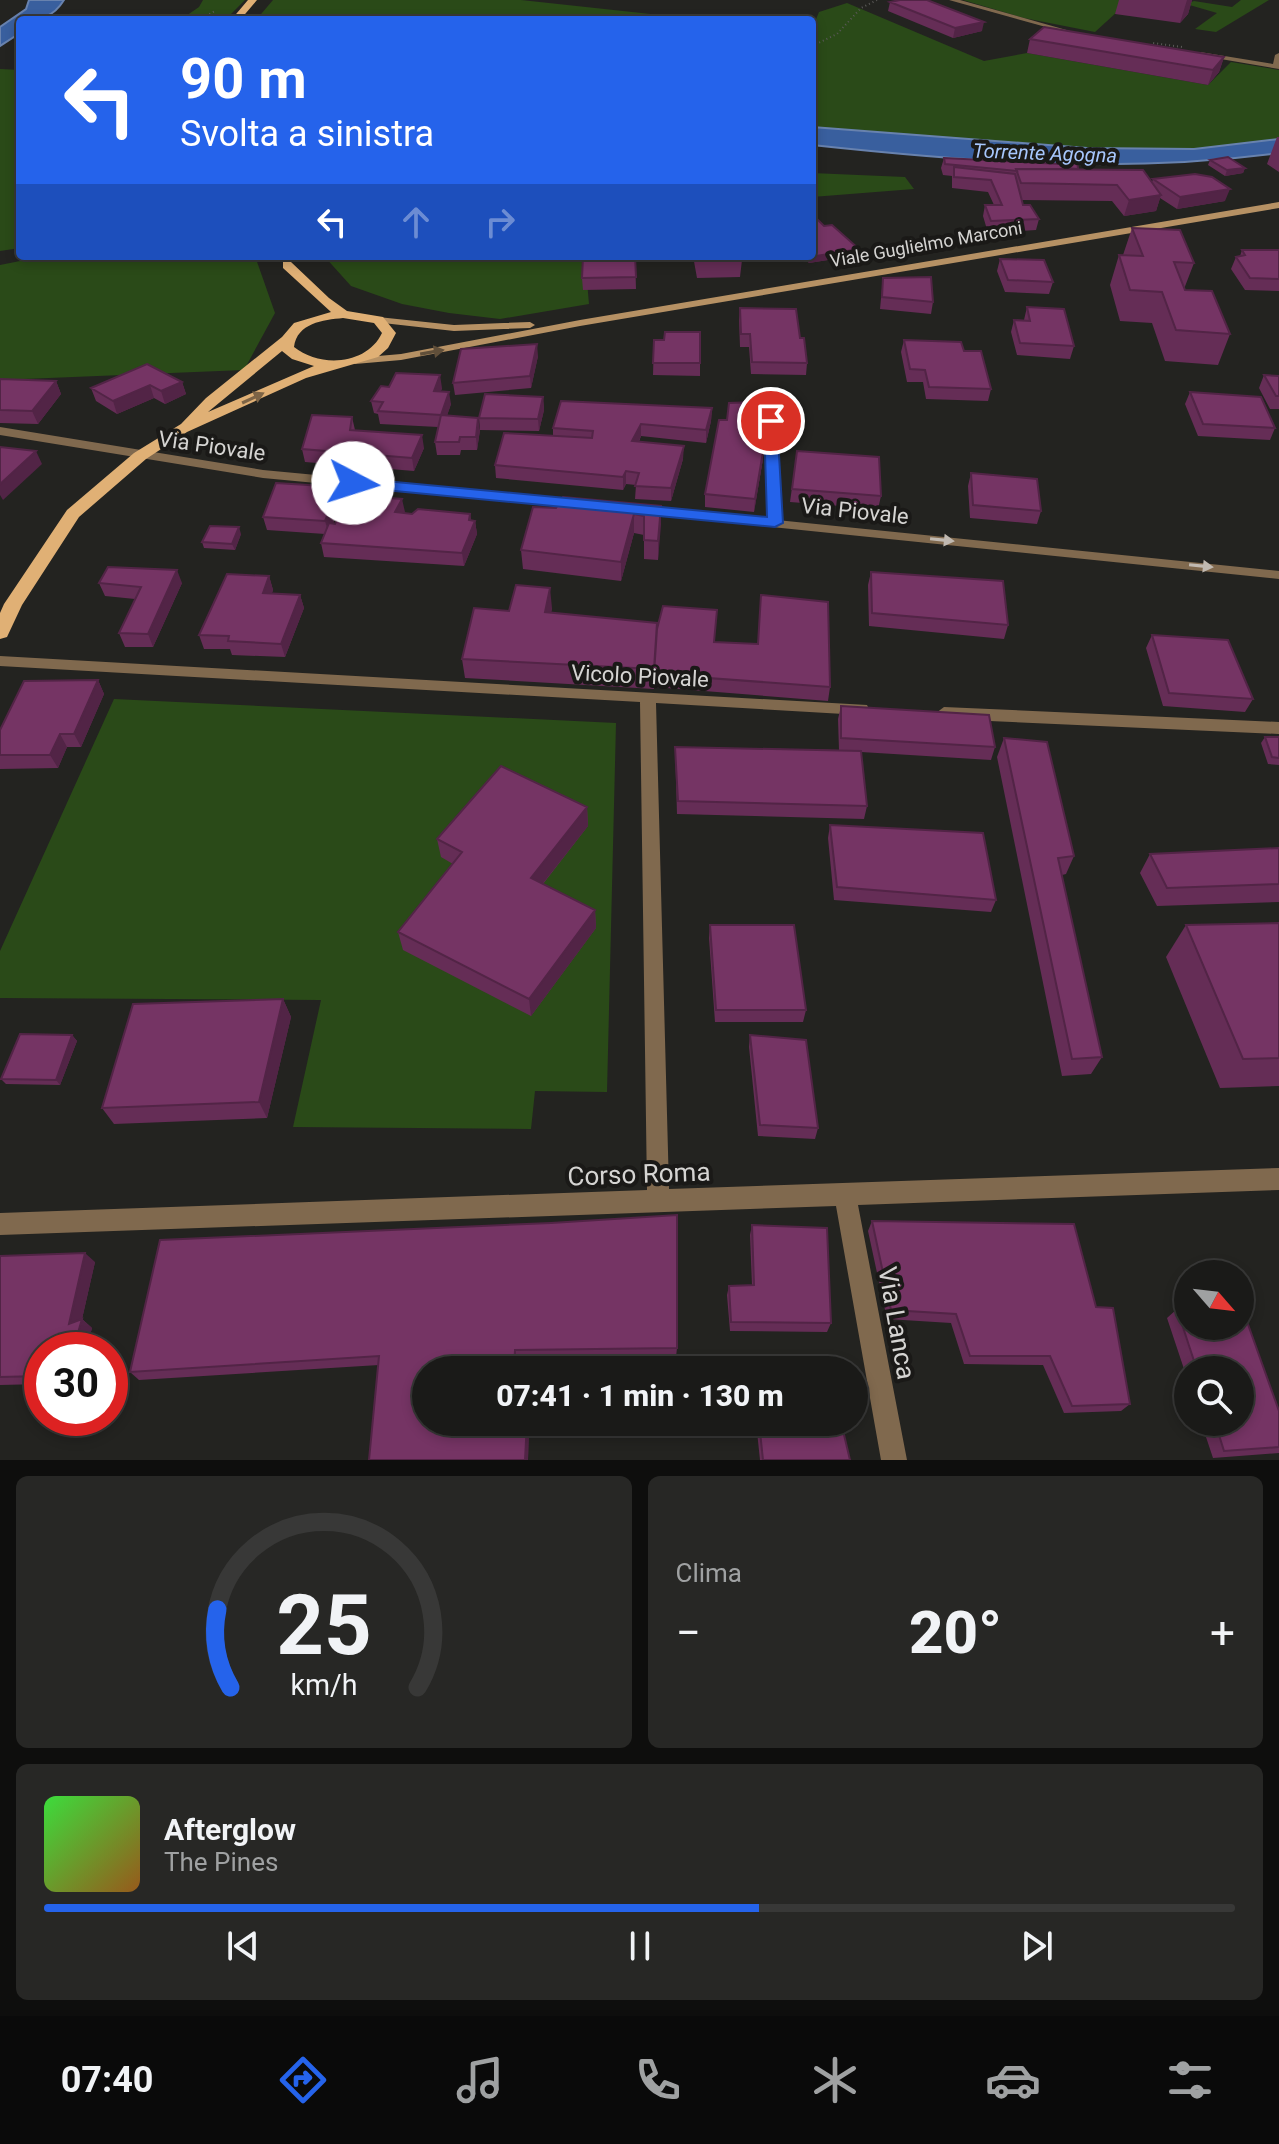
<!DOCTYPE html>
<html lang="it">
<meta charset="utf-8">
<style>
:root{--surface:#1a1a18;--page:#272725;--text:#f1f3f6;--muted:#9fa1a2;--line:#383837;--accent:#2563eb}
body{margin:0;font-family:Roboto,sans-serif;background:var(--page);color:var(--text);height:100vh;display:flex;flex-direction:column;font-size:30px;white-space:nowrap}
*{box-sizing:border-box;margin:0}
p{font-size:26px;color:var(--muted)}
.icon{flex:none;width:44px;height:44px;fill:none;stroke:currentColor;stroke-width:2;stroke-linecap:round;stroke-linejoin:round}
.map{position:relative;height:1460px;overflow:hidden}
.side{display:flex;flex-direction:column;gap:16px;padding:16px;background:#0e0e0d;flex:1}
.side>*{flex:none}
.top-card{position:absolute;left:16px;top:16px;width:800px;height:244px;border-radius:8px;box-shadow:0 4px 12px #0003,0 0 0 2px var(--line);background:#2563eb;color:#fff;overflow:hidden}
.needle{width:52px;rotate:118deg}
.tools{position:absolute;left:1174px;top:1260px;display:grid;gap:16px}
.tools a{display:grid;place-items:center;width:80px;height:80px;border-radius:50%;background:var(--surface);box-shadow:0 4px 12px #0003,0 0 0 2px var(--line);font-size:40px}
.speed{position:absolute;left:24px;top:1332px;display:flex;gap:16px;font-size:40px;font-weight:700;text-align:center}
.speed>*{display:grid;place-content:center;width:104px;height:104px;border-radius:50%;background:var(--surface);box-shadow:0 4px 12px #0003,0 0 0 2px var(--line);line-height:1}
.speed .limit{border:12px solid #d22;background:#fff;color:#111}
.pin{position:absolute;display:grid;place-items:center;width:68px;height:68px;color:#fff;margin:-34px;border:4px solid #fff;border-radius:50%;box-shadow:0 2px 8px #0007}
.me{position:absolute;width:88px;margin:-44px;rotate:95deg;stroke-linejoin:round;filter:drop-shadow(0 0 6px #0008)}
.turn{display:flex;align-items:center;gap:28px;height:168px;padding:0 32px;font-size:36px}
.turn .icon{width:104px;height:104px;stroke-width:2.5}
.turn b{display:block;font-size:56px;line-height:68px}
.lanes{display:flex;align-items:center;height:76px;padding:0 32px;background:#0003;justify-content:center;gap:40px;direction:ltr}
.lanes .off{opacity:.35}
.big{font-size:60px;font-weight:800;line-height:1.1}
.side .widget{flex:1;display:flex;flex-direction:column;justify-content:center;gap:12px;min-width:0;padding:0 28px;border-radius:12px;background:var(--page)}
.side .dial{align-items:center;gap:0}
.dial svg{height:208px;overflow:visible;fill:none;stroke:var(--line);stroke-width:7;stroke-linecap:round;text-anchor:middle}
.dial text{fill:var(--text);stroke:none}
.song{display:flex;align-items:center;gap:24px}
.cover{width:96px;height:96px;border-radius:12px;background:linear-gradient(135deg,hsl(120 70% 55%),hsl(30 70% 35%))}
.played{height:8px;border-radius:4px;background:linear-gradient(90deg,var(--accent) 60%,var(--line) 60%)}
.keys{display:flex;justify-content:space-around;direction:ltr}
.heat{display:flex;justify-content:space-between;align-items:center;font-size:44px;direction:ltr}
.side .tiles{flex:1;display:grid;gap:16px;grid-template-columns:1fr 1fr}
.widget:last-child{grid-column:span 2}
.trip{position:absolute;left:412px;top:1356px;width:456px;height:80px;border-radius:40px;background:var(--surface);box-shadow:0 4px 12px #0003,0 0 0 2px var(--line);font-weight:800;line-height:80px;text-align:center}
.tab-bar{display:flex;height:128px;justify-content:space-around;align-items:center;background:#0a0a0a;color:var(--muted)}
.tab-bar .icon{width:56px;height:56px}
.tab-bar .current{color:var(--accent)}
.tab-bar b{font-size:36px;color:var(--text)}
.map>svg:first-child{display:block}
.green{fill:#2a4a18}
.water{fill:#395f9e;stroke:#6882ae;stroke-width:2}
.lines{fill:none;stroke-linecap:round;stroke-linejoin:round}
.path{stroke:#5a5957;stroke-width:2;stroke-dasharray:1 3;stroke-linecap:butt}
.lane{fill:#80694e;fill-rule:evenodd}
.street{fill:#80694e;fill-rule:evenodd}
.secondary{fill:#b69164;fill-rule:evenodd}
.primary{fill:#e0b075;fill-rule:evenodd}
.wall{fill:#652d56}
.shaded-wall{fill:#522446}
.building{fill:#753464;stroke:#522446;stroke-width:2}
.oneway{fill:#604f3a}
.oneway2{fill:#7d6446}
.oneway3{fill:#c0b9b1}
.route{fill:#2563eb;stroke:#184099;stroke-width:2}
.labels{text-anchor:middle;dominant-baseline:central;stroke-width:8;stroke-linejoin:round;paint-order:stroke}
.far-street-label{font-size:18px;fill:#d5d4d2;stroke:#1a1917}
.far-water-label{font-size:20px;font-style:italic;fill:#a7c7fd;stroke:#1a1917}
.street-label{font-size:22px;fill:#d5d4d2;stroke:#1a1917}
.near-street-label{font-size:26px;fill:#d5d4d2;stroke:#1a1917}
</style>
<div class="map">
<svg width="1279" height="1460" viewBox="0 0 1279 1460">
<rect width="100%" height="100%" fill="#232320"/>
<!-- green -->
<path class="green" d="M203 0H245L225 20H180L199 7Z
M273 0H521L706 20H256Z
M963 0H1159L1129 1 1095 32 1024 18Z
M1241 0H1269L1216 32 1195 29 1217 13 1186 4 1194 1 1232 7Z
M847 3 984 61 1027 53 1208 85 1231 62 1279 70V139L1194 149 1087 148 812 127V29L819 12Z
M0 69 20 70V248L0 251Z
M812 173 905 177 914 189 812 197Z
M45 256H255L275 313 244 370 0 380V265Z
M324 256H593L585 258 589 304 500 319 449 313 402 304 351 286Z
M114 699 616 723 607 1092 535 1091 531 1129 293 1127 321 1000 0 998V951Z"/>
<!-- water -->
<path class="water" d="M29 0H64C53 18 40 20 20 20V33L0 46V27L26 9Z
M812 127 1087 148 1194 149 1279 139V153C1121 174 970 162 812 145Z"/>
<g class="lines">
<!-- path -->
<path class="path" d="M199 20 215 11
M812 46 837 34 861 8 877 0
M1148 49 1153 43 1182 47"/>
<!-- lane -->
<path class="lane" d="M771 417 777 421 782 523 775 527 768 523 765 421Z"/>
<!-- street -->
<path class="street" d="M949 0H960L1070 31 1064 32Z
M1200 52 1273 64 1275 55 1279 53V69L1203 56Z
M0 427 263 470 581 500 588 504 581 508 263 478 0 435Z
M640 506 1279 571V579L635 513 633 510Z
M0 656 867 705 869 709 867 713 861 715 656 703 669 1189 1279 1168V1190L858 1205 907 1460H881L836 1206 0 1235V1213L647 1190 640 702 0 666Z
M944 707 1279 722V734L944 719 936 713Z"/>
<!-- secondary -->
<path class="secondary" d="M1279 202V208L580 326 401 360 355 364 349 361 355 358 401 354 580 320Z
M378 317 454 325 530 322 535 325 530 328 454 331 374 322 373 320Z"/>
<!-- primary -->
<path class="primary" d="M248 0H257L240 20H231Z
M283 262H291L329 298 347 311 383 317 396 333 388 348 378 357 306 378 187 432 146 459 79 517 22 605 7 637 0 639V613L4 604 67 510 134 453 181 424 206 398 282 337 294 323 331 312 283 268ZM343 318 374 323 382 333C367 365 320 368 294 347 297 323 323 320 343 318ZM282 351 292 359 314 366 208 412Z"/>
</g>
<!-- wall -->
<path class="wall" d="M1119 0H1192L1188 14 1180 23 1115 14Z
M890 2 982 31 953 38 888 11Z
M1030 39 1224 57 1219 72 1208 85 1027 53Z
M1277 137H1279V172L1267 164Z
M944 158 1059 164 1060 160 1077 169 1152 182 1153 179 1225 201 1177 209 1160 198 1156 211 1124 216 1112 201 1022 200 1023 205 1039 219 1036 230 988 233 983 216 985 205H994L988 192 952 188V176L943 175 941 168Z
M1210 160 1245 168 1243 173 1225 176 1208 165Z
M824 226 859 255 809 263 802 256H812Z
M1132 228 1194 263 1184 289 1230 334 1218 365 1165 361 1152 323 1120 321 1110 285 1119 255H1123Z
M1242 250H1279V291L1245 290 1231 269 1236 257 1240 256Z
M635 256 636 289 583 290 582 278Z
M693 256H741L742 260 740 277 697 278Z
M1000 259 1053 282 1049 294 1005 292 997 271Z
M883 278 933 302 931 314 880 309Z
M1027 307 1074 346 1070 359 1017 355 1011 332 1014 320H1024Z
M740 308 800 338 807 363 806 375 751 374 749 347H740L739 320Z
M654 340H664L700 363V376L653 375Z
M904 340 964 351 991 389 988 401 926 399 923 382H907L901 352Z
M538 356 531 388 455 395 453 383Z
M1264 375 1279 376V409H1270L1259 388Z
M0 379 56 381 61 394 38 424 0 423Z
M182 382 186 394 165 404 154 398 117 414 96 401 91 388Z
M442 388 441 391 451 404 447 415 480 430 477 450H461L460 455H437L435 442 438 427 380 424 378 414 374 413 371 401Z
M1190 392 1275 428 1270 440 1198 436 1185 404Z
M543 397 544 410 539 431 480 430 479 418Z
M712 408 711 421 706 443 641 436 639 442 683 459 671 501 635 499 636 485 626 484 623 490 496 478 495 465 553 435V428Z
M352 417 355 430 424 448 414 471 305 462 302 449Z
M760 442 763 459 754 512 705 507V494Z
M797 451 881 496 878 509 790 502Z
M971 473 1041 511 1037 524 970 518 968 486Z
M339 487 342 500 333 524 405 512 404 513 412 514H470L471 520 475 521 477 534 464 566 324 557 321 543 325 534 267 530 263 517Z
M661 506 658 560 644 559V535L634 533 621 581 523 569 521 550 556 508Z
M241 534 235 550 204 548 202 542Z
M871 572 1008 625 1004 639 869 626 868 585Z
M269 576 273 590 272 593 300 595 304 608 285 657 232 655 230 649H204L199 635Z
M99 583H182L153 647H125L119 633 135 599 105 596Z
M552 608 551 613 657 629 714 642 830 687 828 701 654 687V689L465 678 462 659 509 611Z
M1152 635 1253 699 1245 712 1163 706 1146 648Z
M98 680 104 694 81 747H67L58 768 0 769V730Z
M841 706 995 747 991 760 861 752 867 806 864 819 677 814 675 747 839 750 838 719Z
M1265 737H1279V765L1268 764 1261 743Z
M1004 738 1074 856 1066 874 1062 875 1102 1057 1091 1074 1062 1076 997 757Z
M587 807 588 826 543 884 595 910 596 928 531 1016 403 950 398 932 453 864 441 857 437 839Z
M830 825 996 900 991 912 834 900 828 838Z
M1279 848V902L1157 906 1140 873 1150 854Z
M1279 923V1086L1220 1088 1166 957 1186 925Z
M710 925 806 1010 803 1022H715L709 938Z
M283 999 291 1017 267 1118 114 1124 102 1108Z
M72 1035 77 1041 60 1085 6 1084 1 1079Z
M750 1035 818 1128 815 1139 758 1136 749 1047Z
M872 1221 1096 1307 1130 1404 1121 1411 1064 1413 1043 1365 964 1364 951 1323 887 1319 868 1231Z
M752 1225 831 1323 827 1332 730 1331 727 1295 729 1286 752 1285 750 1235Z
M160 1240 677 1348 676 1357 517 1358 516 1370H426L529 1422 528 1460H369L379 1365 139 1380 130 1372Z
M0 1256 95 1262 82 1319 92 1328 86 1350H42V1384L0 1385Z
M1240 1302 1279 1411V1453L1213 1458 1201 1422H1240V1370H1188V1381L1167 1318 1177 1309 1188 1308V1326H1240Z
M756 1422H841L850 1460H760Z"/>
<!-- shaded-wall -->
<path class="shaded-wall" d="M1187 0H1192L1188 14 1180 23Z
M984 22 982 31 953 38 955 28Z
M1224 57 1219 72 1208 85 1213 70Z
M1245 168 1243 173 1225 176 1227 170Z
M1230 189 1225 201 1177 209 1180 197Z
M1161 195 1156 211 1124 216 1129 200Z
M859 249V255L809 263 810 257Z
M537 344 538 356 531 388 530 376Z
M440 375 442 388 436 403 434 391Z
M56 381 61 394 38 424 32 411Z
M182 382 186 394 165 404 161 391Z
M150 385 154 398 117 414 113 401Z
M449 392 451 404 443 428 441 415Z
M543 397 544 410 539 431 538 419Z
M712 408 711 421 706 443V430Z
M478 418 480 430 477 450 476 437Z
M641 424V436L633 454 632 441Z
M422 435 424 448 414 471 412 458Z
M684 446 683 459 671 501V488Z
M764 446 763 459 754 512 755 499Z
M36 451 42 464 3 500 0 495V484Z
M626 471V484L623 490V477Z
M339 487 342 500 329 534 325 521Z
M402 499 405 512 397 526 395 512Z
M661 506V525L658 560V541Z
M470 514 472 527 475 521 477 534 464 566 462 553Z
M634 514V533L621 581V562Z
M239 527 241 534 235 550 232 544Z
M177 570 182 583 153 647 148 634Z
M269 576 273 590 267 606 263 593Z
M550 588 552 608 547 632 545 612Z
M300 595 304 608 285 657 281 644Z
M98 680 104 694 81 747 74 734Z
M60 734 67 747 58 768 50 755Z
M587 807 588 826 533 896 531 878Z
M595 910 596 928 531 1016 529 999Z
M283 999 291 1017 267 1118 259 1102Z
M72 1035 77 1041 60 1085 56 1080Z
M85 1253 95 1262 82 1319 92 1328 86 1350H73L69 1324Z
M515 1350 517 1358 516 1370H514Z
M527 1422H529L528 1460H525Z"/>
<!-- building -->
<path class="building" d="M900 0H927L984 22 955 28 890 2Z
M1044 27 1224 57 1213 70 1030 39Z
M1228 157 1245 168 1227 170 1210 160Z
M944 158 1062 164 1065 169H1016L1017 171 945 164Z
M1060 160H1077L1078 169 1064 168Z
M954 167 1015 174 1023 205H1030L1039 219 991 221 985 205H1002L991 180 954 177Z
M1016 169 1143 170 1161 195 1129 200 1117 185 1021 183Z
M1195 174 1212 177 1230 189 1180 197 1153 179Z
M812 214 824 226 832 225 859 249 810 257 809 256H812Z
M1132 228 1180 230 1194 263 1174 262 1185 290 1212 291 1230 334 1176 330 1162 292 1130 290 1119 255 1143 256Z
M1242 250H1279V279L1250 278 1236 257 1245 255Z
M583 256H635L636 277 582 278Z
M697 256H741L742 260 698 261Z
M1000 259 1044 260 1053 282 1008 280Z
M931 277 933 302 882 297 883 278Z
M1027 307 1064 309 1074 346 1020 343 1014 320 1030 321Z
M740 308 796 309 800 338H804L807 363 752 362 750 334H741Z
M665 332H700V363H653L654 340H664Z
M904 340 961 342 964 351H981L991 389 929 387 925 370 910 369Z
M537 344 530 376 453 383 461 349Z
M147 364 182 382 161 391 150 385 113 401 91 388Z
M396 373 440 375 434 391 449 392 441 415 378 411 383 402 371 401 381 386 389 387Z
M1264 375 1279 376V396H1276Z
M0 379 56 381 32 411 0 410Z
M1190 392 1261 397 1275 428 1203 424Z
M485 394 543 397 538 419 479 418Z
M561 401 712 408 706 430 641 424 632 441 684 446 671 488 635 486 639 473 626 471 623 477 495 465 504 433 592 438 593 431 553 428Z
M756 402 760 442 764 446 755 499 705 494 719 420H727L729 403Z
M312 415 352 417 350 430 422 435 412 458 302 449Z
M441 415 478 418 476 437H460L459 442H435Z
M0 447 36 451 0 484Z
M797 451 879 457 881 496 792 489Z
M971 473 1037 479 1041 511 973 505Z
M276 483 339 487 325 521 263 517Z
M348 495 402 499 395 512 412 514 418 509 470 514 469 520 475 521 462 553 321 543 329 523 335 524Z
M563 497 661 506 658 541 644 540V516L634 514 621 562 521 550 533 507 556 508Z
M210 526 239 527 232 544 202 542Z
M108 567 177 570 148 634 119 633 141 587 99 583Z
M871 572 1003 581 1008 625 872 613Z
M227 574 269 576 263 593 300 595 281 644 228 641 229 636 199 635Z
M516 585 550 588 545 612 657 623 654 669 462 659 474 608 509 611Z
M761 595 828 602 830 687 654 674 657 629 663 606 717 610 714 642 758 644Z
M1152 635 1228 640 1253 699 1169 693Z
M98 680 74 734H60L50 755H0V730L24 681Z
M841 706 989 715 995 747 841 738Z
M1265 737H1279V758L1272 757Z
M1004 738 1047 742 1074 856 1058 858 1102 1057 1072 1059Z
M675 747 861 751 867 806 678 801Z
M501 766 587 807 531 878 595 910 529 999 398 932 462 852 437 839Z
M830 825 983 833 996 900 837 887Z
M1279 848V884L1167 888 1150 854Z
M1279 923V1058L1243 1059 1186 925Z
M710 925H794L806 1010H716Z
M283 999 259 1102 102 1108 133 1004Z
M20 1034 72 1035 56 1080 1 1079Z
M750 1035 806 1040 818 1128 760 1125Z
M677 1215V1348L515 1350 514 1370H426V1422H527L525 1460H369L379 1356 130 1372 160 1240 551 1223Z
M872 1221 1074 1224 1096 1307 1113 1308 1130 1404 1072 1406 1050 1356H970L956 1314 891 1310Z
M752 1225 827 1228 831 1323 731 1322 729 1286 754 1285Z
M85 1253 69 1324 82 1319 73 1350H42V1376L0 1377V1256Z
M1240 1302 1279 1411V1447L1224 1451 1215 1422H1240V1370H1197L1177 1309 1188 1308V1326H1240Z
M827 1356 830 1370H753V1368Z
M759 1422H841L850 1460H763Z"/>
<!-- one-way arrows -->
<defs><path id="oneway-solid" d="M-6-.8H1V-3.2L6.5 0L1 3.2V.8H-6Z" transform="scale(2)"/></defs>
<use class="oneway" href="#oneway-solid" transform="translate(432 352) rotate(-10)"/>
<use class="oneway2" href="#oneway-solid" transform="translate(253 398) rotate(-25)"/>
<g class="oneway3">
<use href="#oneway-solid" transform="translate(942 540) rotate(6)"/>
<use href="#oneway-solid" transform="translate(1201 566) rotate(6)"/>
</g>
<!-- route -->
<path class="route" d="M771 417 777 421 783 523 775 527 353 487 346 483 353 478 767 517 764 421Z"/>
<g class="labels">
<!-- far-street labels -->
<g class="far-street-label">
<text transform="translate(926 244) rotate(-10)">Viale Guglielmo Marconi</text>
</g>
<!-- far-water labels -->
<g class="far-water-label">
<text transform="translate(1045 153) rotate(2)">Torrente Agogna</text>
</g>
<!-- street labels -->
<g class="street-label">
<text transform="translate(212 446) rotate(8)">Via Piovale</text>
<text transform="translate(855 511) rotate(6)">Via Piovale</text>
<text transform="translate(640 676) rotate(3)">Vicolo Piovale</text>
</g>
<!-- near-street labels -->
<g class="near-street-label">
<text transform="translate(639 1174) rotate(-2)">Corso Roma</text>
<text transform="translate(897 1323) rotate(80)">Via Lanca</text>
</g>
</g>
</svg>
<div class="tools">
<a><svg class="needle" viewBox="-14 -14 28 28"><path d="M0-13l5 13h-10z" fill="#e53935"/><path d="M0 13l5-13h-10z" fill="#9fa1a2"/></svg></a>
<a><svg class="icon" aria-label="search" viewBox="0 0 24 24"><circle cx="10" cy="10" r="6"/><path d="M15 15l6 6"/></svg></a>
</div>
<div class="speed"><div class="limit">30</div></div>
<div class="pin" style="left:771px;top:421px;background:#d93025"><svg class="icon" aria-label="arrive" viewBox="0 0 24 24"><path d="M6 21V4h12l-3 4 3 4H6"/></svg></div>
<svg class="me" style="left:353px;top:483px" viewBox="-20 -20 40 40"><circle r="19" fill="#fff"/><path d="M0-13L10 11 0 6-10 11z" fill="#2563eb"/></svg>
<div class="trip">07:41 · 1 min · 130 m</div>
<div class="top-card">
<div class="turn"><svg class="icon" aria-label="left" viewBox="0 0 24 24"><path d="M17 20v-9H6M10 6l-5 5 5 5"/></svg><div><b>90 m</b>Svolta a sinistra</div></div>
<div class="lanes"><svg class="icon" aria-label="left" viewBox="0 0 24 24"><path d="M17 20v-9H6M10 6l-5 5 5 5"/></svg><svg class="icon off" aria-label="ahead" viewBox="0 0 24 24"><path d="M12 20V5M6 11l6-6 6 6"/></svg><svg class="icon off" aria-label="right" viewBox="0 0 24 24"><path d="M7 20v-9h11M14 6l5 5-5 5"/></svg></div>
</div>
</div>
<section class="side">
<div class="tiles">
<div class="widget dial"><svg viewBox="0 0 100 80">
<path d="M14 69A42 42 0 1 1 86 69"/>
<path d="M14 69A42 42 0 0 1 9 39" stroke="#2563eb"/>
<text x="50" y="56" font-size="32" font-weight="700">25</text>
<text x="50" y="72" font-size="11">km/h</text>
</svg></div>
<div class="widget"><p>Clima</p>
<div class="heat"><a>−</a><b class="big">20°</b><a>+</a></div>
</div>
<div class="widget">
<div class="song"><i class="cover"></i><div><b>Afterglow</b><p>The Pines</p></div></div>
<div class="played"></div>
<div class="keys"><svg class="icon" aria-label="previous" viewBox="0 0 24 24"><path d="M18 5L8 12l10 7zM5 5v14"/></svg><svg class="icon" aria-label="pause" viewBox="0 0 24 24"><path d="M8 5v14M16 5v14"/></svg><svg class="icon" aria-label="next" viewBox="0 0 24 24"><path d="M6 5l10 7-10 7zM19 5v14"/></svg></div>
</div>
</div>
</section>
<nav class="tab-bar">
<b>07:40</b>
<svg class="icon current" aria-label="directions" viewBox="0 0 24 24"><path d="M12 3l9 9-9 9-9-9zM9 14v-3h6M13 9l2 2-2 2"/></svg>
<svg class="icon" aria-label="music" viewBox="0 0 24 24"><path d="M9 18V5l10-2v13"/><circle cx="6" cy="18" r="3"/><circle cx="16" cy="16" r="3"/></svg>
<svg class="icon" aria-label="phone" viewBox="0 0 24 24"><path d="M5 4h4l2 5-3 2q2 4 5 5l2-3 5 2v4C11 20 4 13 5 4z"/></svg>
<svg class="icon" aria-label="climate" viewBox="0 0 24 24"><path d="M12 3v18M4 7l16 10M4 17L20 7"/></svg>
<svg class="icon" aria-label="car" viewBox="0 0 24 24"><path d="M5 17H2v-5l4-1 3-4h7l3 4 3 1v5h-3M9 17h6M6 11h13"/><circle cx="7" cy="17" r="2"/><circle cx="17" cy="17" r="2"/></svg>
<svg class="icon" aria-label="filters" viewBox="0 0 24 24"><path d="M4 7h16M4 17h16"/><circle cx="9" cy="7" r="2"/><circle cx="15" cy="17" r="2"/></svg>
</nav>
